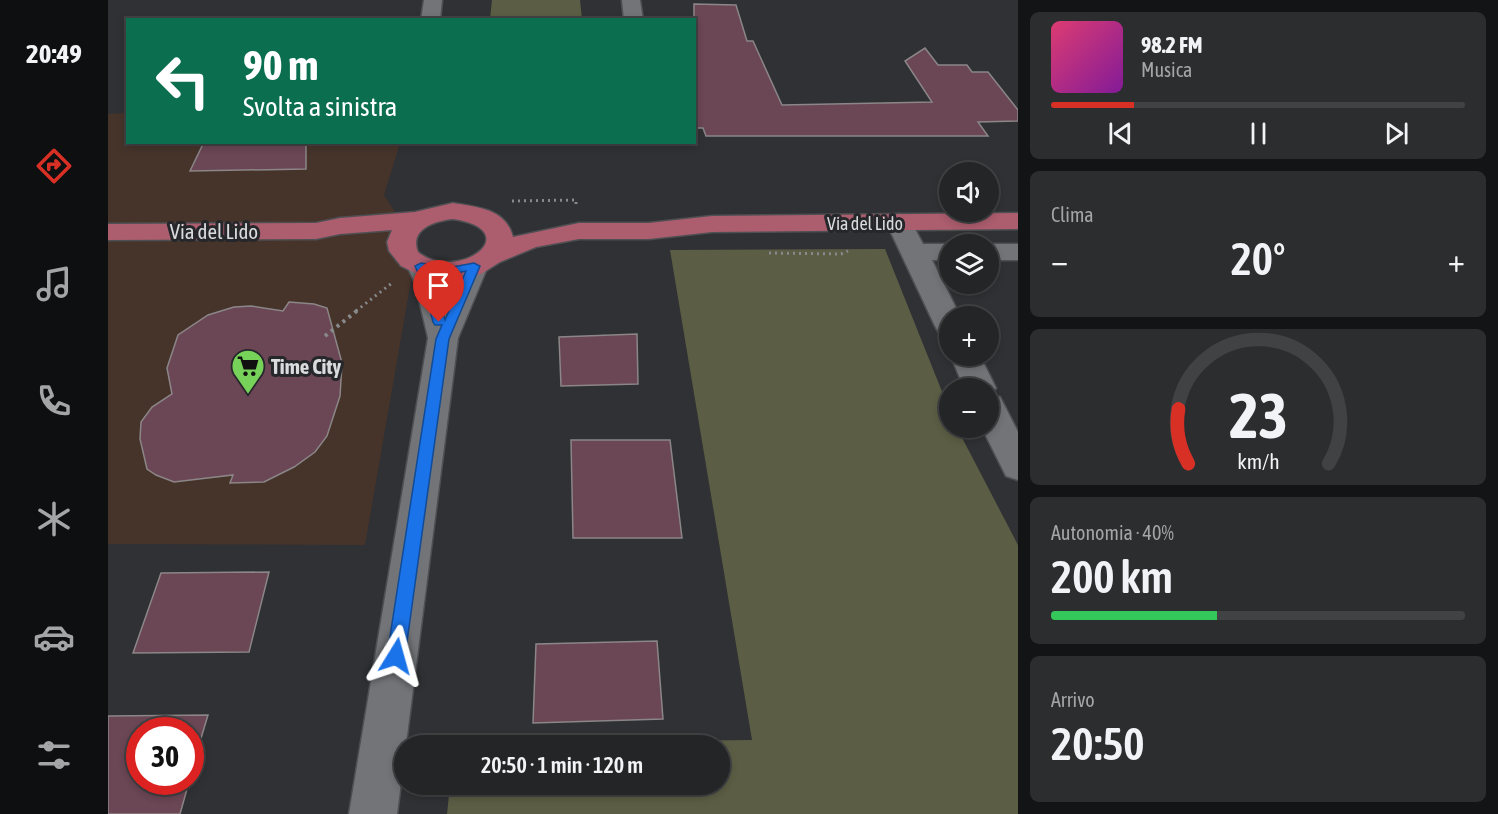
<!DOCTYPE html>
<html lang="it">
<meta charset="utf-8">
<style>
:root{--surface:#232527;--page:#2b2d2f;--text:#f1f3f6;--muted:#a3a5a7;--line:#404244;--accent:#d93025}
body{margin:0;font-family:"Asap Condensed",sans-serif;background:var(--page);color:var(--text);height:100vh;display:flex;flex-direction:column;font-size:22px;white-space:nowrap}
*{box-sizing:border-box;margin:0}
p{font-size:20px;color:var(--muted)}
.icon{flex:none;width:33px;height:33px;fill:none;stroke:currentColor;stroke-width:2;stroke-linecap:round;stroke-linejoin:round}
.map{position:relative;flex:1;overflow:hidden}
.details{display:flex;flex-direction:column;gap:12px;padding:12px;background:#131415;width:480px}
.details>*{flex:none}
.top-card{position:absolute;left:18px;top:18px;width:570px;height:126px;border-radius:0px;box-shadow:0 3px 9px #0003,0 0 0 2px var(--line);background:#0b6e4f;color:#fff;overflow:hidden}
.buttons{position:absolute;left:831px;top:162px;display:grid;gap:12px}
.buttons a{display:grid;place-items:center;width:60px;height:60px;border-radius:50%;background:var(--surface);box-shadow:0 3px 9px #0003,0 0 0 2px var(--line);font-size:30px}
.speed{position:absolute;left:18px;top:717px;display:flex;gap:12px;font-size:30px;font-weight:700;text-align:center}
.speed>*{display:grid;place-content:center;width:78px;height:78px;border-radius:50%;background:var(--surface);box-shadow:0 3px 9px #0003,0 0 0 2px var(--line);line-height:1}
.speed .limit{border:9px solid #d22;background:#fff;color:#111}
.pin{position:absolute;display:grid;place-items:center;width:51px;height:51px;color:#fff;margin:-62px -26px;border-radius:50% 50% 50% 0;rotate:-45deg;box-shadow:0 0 6px #0007}
.pin .icon{rotate:45deg}
.me{position:absolute;width:66px;margin:-33px;rotate:8deg;stroke-linejoin:round;filter:drop-shadow(0 0 4px #0008)}
.turn{display:flex;align-items:center;gap:21px;height:126px;padding:0 18px;font-size:27px}
.turn .icon{width:78px;height:78px;stroke-width:2.5}
.turn b{display:block;font-size:42px;line-height:51px}
.big{font-size:45px;font-weight:600;line-height:1.1}
.details .card{flex:1;display:flex;flex-direction:column;justify-content:center;gap:9px;min-width:0;padding:0 21px;border-radius:9px;background:var(--page)}
.details .dial{align-items:center;gap:0}
.dial svg{height:156px;overflow:visible;fill:none;stroke:var(--line);stroke-width:7;stroke-linecap:round;text-anchor:middle}
.dial text{fill:var(--text);stroke:none}
.song{display:flex;align-items:center;gap:18px}
.cover{width:72px;height:72px;border-radius:9px;background:linear-gradient(135deg,hsl(340 70% 55%),hsl(290 70% 35%))}
.played{height:6px;border-radius:3px;background:linear-gradient(90deg,var(--accent) 20%,var(--line) 20%)}
.keys{display:flex;justify-content:space-around;direction:ltr}
.heat{display:flex;justify-content:space-between;align-items:center;font-size:33px;direction:ltr}
.charge{height:9px;border-radius:4px;background:linear-gradient(90deg,#34c759 40%,var(--line) 0)}
.trip{position:absolute;left:286px;top:735px;width:336px;height:60px;border-radius:30px;background:var(--surface);box-shadow:0 3px 9px #0003,0 0 0 2px var(--line);font-weight:600;line-height:60px;text-align:center}
main{display:flex;flex:1;min-height:0}
.menu{display:flex;flex-direction:column;width:108px;justify-content:space-around;align-items:center;background:#0e0f10;color:var(--muted)}
.menu .icon{width:42px;height:42px}
.menu .active{color:var(--accent)}
.menu b{font-size:27px;color:var(--text)}
.map>svg:first-child{display:block}
.commercial{fill:#46342b}
.green{fill:#5b5d44}
.building{fill:#6b4655;stroke:#8b8687;stroke-width:1.5}
.lines{fill:none;stroke-linecap:round;stroke-linejoin:round}
.minor-casing{stroke:#4e4f52;stroke-width:3}
.major-casing{stroke:#4e4f52;stroke-width:3}
.path-far1{stroke:#87898b;stroke-width:3;stroke-dasharray:2 4;stroke-linecap:butt}
.path{stroke:#87898b;stroke-width:4;stroke-dasharray:3 4.5;stroke-linecap:butt}
.minor{fill:#727478;fill-rule:evenodd}
.major{fill:#ac5d6e;fill-rule:evenodd}
.route{fill:#1a73e8;stroke:#114b97;stroke-width:1.5;fill-rule:evenodd}
.labels{text-anchor:middle;dominant-baseline:central;stroke-width:6;stroke-linejoin:round;paint-order:stroke}
.far-street-label{font-size:18px;fill:#dadbdd;stroke:#25272a}
.street-label{font-size:21px;fill:#dadbdd;stroke:#25272a}
.poi-label{font-size:21px;font-weight:bold;fill:#dadbdd;stroke:#25272a;text-anchor:start}
</style>
<main>
<nav class="menu">
<b>20:49</b>
<svg class="icon active" aria-label="directions" viewBox="0 0 24 24"><path d="M12 3l9 9-9 9-9-9zM9 14v-3h6M13 9l2 2-2 2"/></svg>
<svg class="icon" aria-label="music" viewBox="0 0 24 24"><path d="M9 18V5l10-2v13"/><circle cx="6" cy="18" r="3"/><circle cx="16" cy="16" r="3"/></svg>
<svg class="icon" aria-label="phone" viewBox="0 0 24 24"><path d="M5 4h4l2 5-3 2q2 4 5 5l2-3 5 2v4C11 20 4 13 5 4z"/></svg>
<svg class="icon" aria-label="climate" viewBox="0 0 24 24"><path d="M12 3v18M4 7l16 10M4 17L20 7"/></svg>
<svg class="icon" aria-label="car" viewBox="0 0 24 24"><path d="M5 17H2v-5l4-1 3-4h7l3 4 3 1v5h-3M9 17h6M6 11h13"/><circle cx="7" cy="17" r="2"/><circle cx="17" cy="17" r="2"/></svg>
<svg class="icon" aria-label="filters" viewBox="0 0 24 24"><path d="M4 7h16M4 17h16"/><circle cx="9" cy="7" r="2"/><circle cx="15" cy="17" r="2"/></svg>
</nav>
<div class="map">
<svg width="910" height="814" viewBox="0 0 910 814">
<rect width="100%" height="100%" fill="#2f3134"/>
<!-- commercial -->
<path class="commercial" d="M19 113 20 142 292 143 276 195 309 246 257 545 0 544V114Z"/>
<!-- green -->
<path class="green" d="M384 0H472L474 19H382Z
M777 249 841 409 842 428H849L910 545V814H339L342 785 612 784V746L345 745V743L644 740 562 250Z"/>
<!-- building -->
<path class="building" d="M586 4 628 5 639 41H645L674 105 824 102 797 61 817 48 830 65H859L864 72H880L910 110V121L870 122 880 136H598L595 128H586Z
M96 142H198V169L82 171Z
M181 302 206 304 219 308 234 363 232 396 219 436 207 452 186 467 156 482 122 483 125 475 66 482 48 475 39 469 32 439 33 422 44 407 64 394 59 368 70 335 100 315 126 307 143 306 175 311Z
M529 334 530 384 453 386 451 337Z
M463 440H562L574 538H465Z
M161 572 141 652 25 653 53 573Z
M549 641 555 719 425 723 428 644Z
M100 715 82 775V730H32V782H81L72 814H0V716Z"/>
<g class="lines">
<!-- minor casing -->
<g class="minor-casing">
<path id="minor" d="M316 0H334L332 20H313Z
M514 0H532L535 20H516Z
M791 214 800 216 815 244H846H842V260H824L852 316H842V336L831 333 827 326 778 222 782 216Z
M876 244H910V260H880V244Z
M313 257 323 260 335 283 339 296 356 260 366 257 376 260 380 266 350 338 289 814H241L320 338 307 283 299 266 303 260Z
M842 354 872 356 888 388 884 395 892 397 910 432V480L898 476 874 428H880V388H856Z"/>
</g>
<!-- major casing -->
<g class="major-casing">
<path id="major" d="M345 203C370 207 398 209 405 237L471 223H541L604 216 910 213V229L604 232 541 239H471L428 247 392 262 373 274 344 280 311 275 293 266 281 251 279 242 284 230 232 234 208 239 0 240V224L208 223 232 218 307 212ZM345 219C421 231 349 284 310 252 301 229 327 221 345 219Z"/>
</g>
<!-- path-far1 -->
<path class="path-far1" d="M404 201 468 200V204
M661 253 733 254 740 251
M248 311 284 283"/>
<!-- path -->
<path class="path" d="M217 336 250 310"/>
<!-- minor -->
<use href="#minor" class="minor"/>
<!-- major -->
<use href="#major" class="major"/>
</g>
<!-- route -->
<path class="route" d="M313 263 339 268 366 263 372 266 341 339 297 656 294 661 288 664 282 661 279 656 328 339 334 325H327L325 322 315 284 307 266ZM321 271 339 275 358 271 337 320 327 284Z"/>
<!-- icons -->
<defs>
<g id="supermarket-pin" transform="scale(1.725)"><path d="M0 17L-7.5 6A9.5 9.5 0 1 1 7.5 6Z" fill="#77d259" stroke="#25272a"/><path d="M-6-5.5h2.5l.6 2H6L4.5 2H-2.5L-4.4-4H-6ZM-1.5 3.2a1.3 1.3 0 1 0 .1 0ZM3 3.2a1.3 1.3 0 1 0 .1 0Z" fill="#111"/></g>
</defs>
<g fill-rule="evenodd">
<use href="#supermarket-pin" x="140" y="366"/>
</g>
<g class="labels">
<!-- far-street labels -->
<g class="far-street-label">
<text x="757" y="223">Via del Lido</text>
</g>
<!-- street labels -->
<g class="street-label">
<text x="106" y="231">Via del Lido</text>
</g>
<!-- poi labels -->
<g class="poi-label">
<text x="163" y="366">Time City</text>
</g>
</g>
</svg>
<div class="buttons">
<a><svg class="icon" aria-label="sound" viewBox="0 0 24 24"><path d="M4 9h4l5-4v14l-5-4H4zM17 9q2 3 0 6"/></svg></a>
<a><svg class="icon" aria-label="layers" viewBox="0 0 24 24"><path d="M12 4l9 5-9 5-9-5zM3 14l9 5 9-5"/></svg></a>
<a>+</a>
<a>−</a>
</div>
<div class="speed"><div class="limit">30</div></div>
<div class="pin" style="left:331px;top:322px;background:#d93025"><svg class="icon" aria-label="arrive" viewBox="0 0 24 24"><path d="M6 21V4h12l-3 4 3 4H6"/></svg></div>
<svg class="me" style="left:288px;top:656px" viewBox="-20 -20 40 40"><path d="M0-17L14 15 0 8-14 15z" fill="#1a73e8" stroke="#fff" stroke-width="4"/></svg>
<div class="trip">20:50 · 1 min · 120 m</div>
<div class="top-card">
<div class="turn"><svg class="icon" aria-label="left" viewBox="0 0 24 24"><path d="M17 20v-9H6M10 6l-5 5 5 5"/></svg><div><b>90 m</b>Svolta a sinistra</div></div>
</div>
</div>
<section class="details">
<div class="card">
<div class="song"><i class="cover"></i><div><b>98.2 FM</b><p>Musica</p></div></div>
<div class="played"></div>
<div class="keys"><svg class="icon" aria-label="previous" viewBox="0 0 24 24"><path d="M18 5L8 12l10 7zM5 5v14"/></svg><svg class="icon" aria-label="pause" viewBox="0 0 24 24"><path d="M8 5v14M16 5v14"/></svg><svg class="icon" aria-label="next" viewBox="0 0 24 24"><path d="M6 5l10 7-10 7zM19 5v14"/></svg></div>
</div>
<div class="card"><p>Clima</p>
<div class="heat"><a>−</a><b class="big">20°</b><a>+</a></div>
</div>
<div class="card dial"><svg viewBox="0 0 100 80">
<path d="M14 69A42 42 0 1 1 86 69"/>
<path d="M14 69A42 42 0 0 1 9 41" stroke="#d93025"/>
<text x="50" y="56" font-size="32" font-weight="700">23</text>
<text x="50" y="72" font-size="11">km/h</text>
</svg></div>
<div class="card"><p>Autonomia · 40%</p><b class="big">200 km</b><div class="charge"></div></div>
<div class="card"><p>Arrivo</p><b class="big">20:50</b></div>
</section>
</main>
